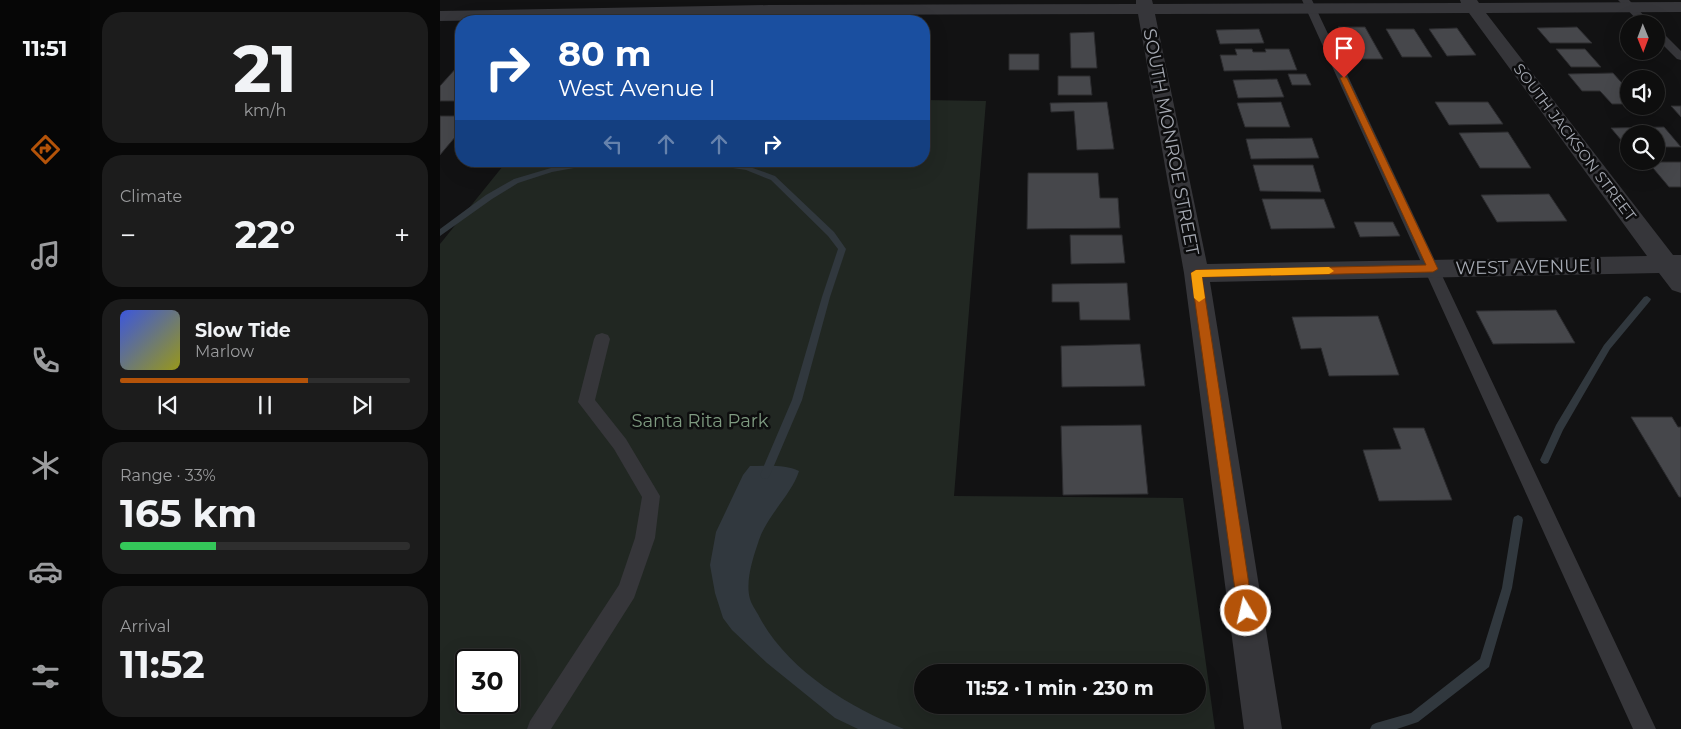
<!DOCTYPE html>
<meta charset="utf-8">
<style>
:root{--surface:#0e0e0e;--page:#1c1c1c;--text:#f1f3f6;--muted:#9b9c9e;--line:#2e2e2e;--accent:#b45309}
body{margin:0;font-family:Montserrat,sans-serif;background:var(--page);color:var(--text);height:100vh;display:flex;flex-direction:column;font-size:19px;white-space:nowrap}
*{box-sizing:border-box;margin:0}
p{font-size:16px;color:var(--muted)}
.icon{flex:none;width:28px;height:28px;fill:none;stroke:currentColor;stroke-width:2;stroke-linecap:round;stroke-linejoin:round}
.map{position:relative;flex:1;overflow:hidden}
.details{display:flex;flex-direction:column;gap:12px;padding:12px;background:#080808;width:350px}
.details>*{flex:none}
.hud{position:absolute;left:15px;top:15px;width:475px;height:152px;border-radius:20px;box-shadow:0 5px 20px #0002,0 0 0 1px var(--line);background:#1a4fa0;color:#fff;overflow:hidden}
.needle{width:32px;rotate:179deg}
.controls{position:absolute;left:1180px;top:15px;display:grid;gap:10px}
.controls a{display:grid;place-items:center;width:45px;height:45px;border-radius:50%;background:var(--surface);box-shadow:0 5px 20px #0002,0 0 0 1px var(--line);font-size:25px}
.speed{position:absolute;left:15px;top:649px;display:flex;gap:10px;font-size:25px;font-weight:700;text-align:center}
.speed>*{display:grid;place-content:center;width:65px;height:65px;border-radius:50%;background:var(--surface);box-shadow:0 5px 20px #0002,0 0 0 1px var(--line);line-height:1}
.speed .limit{border:2px solid #111;border-radius:8px;background:#fff;color:#111}
.pin{position:absolute;display:grid;place-items:center;width:42px;height:42px;color:#fff;margin:-51px -21px;border-radius:50% 50% 50% 0;rotate:-45deg;box-shadow:0 0 5px #0007}
.pin .icon{rotate:45deg}
.me{position:absolute;width:55px;margin:-28px;rotate:351deg;stroke-linejoin:round;filter:drop-shadow(0 0 4px #0008)}
.turn{display:flex;align-items:center;gap:18px;height:105px;padding:0 20px;font-size:22px}
.turn .icon{width:65px;height:65px;stroke-width:2.5}
.turn b{display:block;font-size:35px;line-height:42px}
.lanes{display:flex;align-items:center;height:48px;padding:0 20px;background:#0003;justify-content:center;gap:25px;direction:ltr}
.lanes .off{opacity:.35}
.big{font-size:38px;font-weight:700;line-height:1.1}
.details .card{flex:1;display:flex;flex-direction:column;justify-content:center;gap:8px;min-width:0;padding:0 18px;border-radius:20px;background:var(--page)}
.details .dial{align-items:center;gap:0}
.dial b{font-size:65px;line-height:1}
.song{display:flex;align-items:center;gap:15px}
.cover{width:60px;height:60px;border-radius:8px;background:linear-gradient(135deg,hsl(230 70% 55%),hsl(60 70% 35%))}
.played{height:5px;border-radius:2px;background:linear-gradient(90deg,var(--accent) 65%,var(--line) 65%)}
.keys{display:flex;justify-content:space-around;direction:ltr}
.heat{display:flex;justify-content:space-between;align-items:center;font-size:28px;direction:ltr}
.charge{height:8px;border-radius:4px;background:linear-gradient(90deg,#34c759 33%,var(--line) 0)}
.trip{position:absolute;left:474px;top:664px;width:292px;height:50px;border-radius:25px;background:var(--surface);box-shadow:0 5px 20px #0002,0 0 0 1px var(--line);font-weight:700;line-height:50px;text-align:center}
main{display:flex;flex:1;min-height:0}
.menu{display:flex;flex-direction:column;width:90px;justify-content:space-around;align-items:center;background:#060606;color:var(--muted)}
.menu .icon{width:35px;height:35px}
.menu .current{color:var(--accent)}
.menu b{font-size:22px;color:var(--text)}
.map>svg:first-child{display:block}
.green{fill:#212722;fill-rule:evenodd}
.water{fill:#31383e}
.lines{fill:none;stroke-linecap:round;stroke-linejoin:round}
.stream{fill:#31383e;fill-rule:evenodd}
.building{fill:#46474b;stroke:#2c2c2f}
.service{fill:#36363a;fill-rule:evenodd}
.minor{fill:#36363a;fill-rule:evenodd}
.route{fill:#b45309;stroke:#753606}
.slow{fill:#f59e0b}
.labels{text-anchor:middle;dominant-baseline:central;stroke-width:5;stroke-linejoin:round;paint-order:stroke}
.far-street-label{font-size:15px;fill:#a5a9b2;stroke:#0d0d0e}
.street-label{font-size:18px;fill:#a5a9b2;stroke:#0d0d0e}
.park-label{font-size:18px;fill:#7f9b81;stroke:#0d0d0e}
</style>
<main>
<nav class="menu">
<b>11:51</b>
<svg class="icon current" aria-label="directions" viewBox="0 0 24 24"><path d="M12 3l9 9-9 9-9-9zM9 14v-3h6M13 9l2 2-2 2"/></svg>
<svg class="icon" aria-label="music" viewBox="0 0 24 24"><path d="M9 18V5l10-2v13"/><circle cx="6" cy="18" r="3"/><circle cx="16" cy="16" r="3"/></svg>
<svg class="icon" aria-label="phone" viewBox="0 0 24 24"><path d="M5 4h4l2 5-3 2q2 4 5 5l2-3 5 2v4C11 20 4 13 5 4z"/></svg>
<svg class="icon" aria-label="climate" viewBox="0 0 24 24"><path d="M12 3v18M4 7l16 10M4 17L20 7"/></svg>
<svg class="icon" aria-label="car" viewBox="0 0 24 24"><path d="M5 17H2v-5l4-1 3-4h7l3 4 3 1v5h-3M9 17h6M6 11h13"/><circle cx="7" cy="17" r="2"/><circle cx="17" cy="17" r="2"/></svg>
<svg class="icon" aria-label="filters" viewBox="0 0 24 24"><path d="M4 7h16M4 17h16"/><circle cx="9" cy="7" r="2"/><circle cx="15" cy="17" r="2"/></svg>
</nav>
<section class="details">
<div class="card dial"><b>21</b><p>km/h</p></div>
<div class="card"><p>Climate</p>
<div class="heat"><a>−</a><b class="big">22°</b><a>+</a></div>
</div>
<div class="card">
<div class="song"><i class="cover"></i><div><b>Slow Tide</b><p>Marlow</p></div></div>
<div class="played"></div>
<div class="keys"><svg class="icon" aria-label="previous" viewBox="0 0 24 24"><path d="M18 5L8 12l10 7zM5 5v14"/></svg><svg class="icon" aria-label="pause" viewBox="0 0 24 24"><path d="M8 5v14M16 5v14"/></svg><svg class="icon" aria-label="next" viewBox="0 0 24 24"><path d="M6 5l10 7-10 7zM19 5v14"/></svg></div>
</div>
<div class="card"><p>Range · 33%</p><b class="big">165 km</b><div class="charge"></div></div>
<div class="card"><p>Arrival</p><b class="big">11:52</b></div>
</section>
<div class="map">
<svg width="1241" height="729" viewBox="0 0 1241 729">
<rect width="100%" height="100%" fill="#121213"/>
<!-- green -->
<path class="green" d="M484 100 546 101 514 496 743 498 775 729H0V244L67 161H484ZM26 660H69V702H26ZM482 672H758V705H482Z"/>
<!-- water -->
<path class="water" d="M310 466C326 466 345 464 359 471 352 494 328 514 319 540 313 558 305 581 310 599 312 606 318 613 321 620 351 672 409 707 464 729H418L395 718 327 663 292 630 283 618 275 593 270 565 276 532 303 475Z"/>
<g class="lines">
<!-- stream -->
<path class="stream" d="M276 161 307 166 335 176 394 232 406 249 390 297 362 400 330 475 328 478 325 479 322 478 320 475 352 400 382 297 398 249 388 236 331 180 306 170 273 165 145 166 112 172 78 183 52 199 0 236V229L46 195 74 179 111 168 145 162Z
M1207 296 1211 299 1210 301 1170 349 1123 430 1108 463 1105 464 1102 463 1100 460 1116 425 1164 345 1204 297Z
M1078 515 1082 517 1083 520 1072 588 1049 667 978 722 957 729H930L932 725 936 723 971 713 1040 659 1062 588 1073 520 1074 517Z"/>
</g>
<!-- building -->
<path class="building" d="M898 27H925L943 59H915Z
M1137 27 1152 43H1110L1097 28Z
M1017 28 1036 55 1007 56 989 29Z
M819 29 824 43 780 44 776 30Z
M946 29H974L992 57H962Z
M654 32 657 68H631L630 33Z
M795 49H812L813 52H826L825 49H849L857 70 784 71 780 55H797Z
M1116 49H1145L1161 67H1131Z
M569 54H599V70H569Z
M17 67H21V101H0V86Z
M1173 73 1189 91V104H1172L1160 91H1142L1128 74Z
M848 74H866L871 85H852Z
M618 76H650L652 95H618Z
M837 79 844 97 798 98 793 80Z
M667 102 674 149 637 150 634 111 611 112 610 103Z
M841 102 850 127H805L797 103Z
M995 102H1048L1063 124 1009 125Z
M1231 106H1241V117Z
M0 116H21V130L0 155Z
M1224 127 1241 147H1216V134H1189L1187 147 1171 128Z
M1068 132 1091 168H1040L1019 133Z
M872 138 879 158 811 159 806 139Z
M1208 162H1241V187H1229Z
M813 165H873L881 192 820 191Z
M588 173H658L660 198H678L680 228 587 229Z
M1109 194 1127 221 1057 222 1041 195Z
M822 199H884L895 228 831 229Z
M914 222H953L960 236 920 237Z
M630 235H682L685 263 631 264Z
M687 283 690 320H640L639 302H612V284Z
M1116 310 1135 343 1053 344 1036 311Z
M938 316 959 375 889 376 881 348 861 349 852 317Z
M700 344 705 386 622 387 621 346Z
M1191 417H1232L1238 427H1241V497H1239Z
M701 425 708 494 623 495 621 426Z
M953 428H984L1012 500 939 501 923 450 961 449Z"/>
<g class="lines">
<!-- service -->
<path class="service" d="M862 0H872L1216 729H1193Z
M1178 0H1189L1212 24H1201Z
M1216 29 1220 30 1241 51V60L1237 59 1216 38Z
M162 333 168 335 170 339 155 400 186 439 220 496 215 538 194 598 111 729H87L90 721 179 585 195 538 202 497 174 449 138 402 154 339 156 335Z"/>
<!-- minor -->
<path class="minor" d="M696 0H712L713 4 1021 3 1020 0H1037L1039 3 1241 2V12L1046 13 1233 255H1241V293L1232 290 1219 273 770 282 842 729H804L744 273 698 14 329 15 0 21V11L329 5 696 4ZM1029 13 1207 256 767 264 715 14Z"/>
</g>
<!-- route -->
<path class="route" d="M904 76 907 78 998 269 993 272 762 277 813 611 811 616 806 618 800 616 798 611 751 273 756 270 986 265 900 78Z"/>
<!-- slow -->
<path class="slow" d="M889 267 894 271 889 274 762 277 765 298 759 302 754 298 751 273 756 270Z"/>
<g class="labels">
<!-- far-street labels -->
<g class="far-street-label">
<text transform="translate(1135 142) rotate(53)">SOUTH JACKSON STREET</text>
</g>
<!-- street labels -->
<g class="street-label">
<text transform="translate(731 142) rotate(79)">SOUTH MONROE STREET</text>
<text transform="translate(1088 267) rotate(-1)">WEST AVENUE I</text>
</g>
<!-- park labels -->
<g class="park-label">
<text x="260" y="421">Santa Rita Park</text>
</g>
</g>
</svg>
<div class="controls">
<a><svg class="needle" viewBox="-14 -14 28 28"><path d="M0-13l5 13h-10z" fill="#e53935"/><path d="M0 13l5-13h-10z" fill="#9b9c9e"/></svg></a>
<a><svg class="icon" aria-label="sound" viewBox="0 0 24 24"><path d="M4 9h4l5-4v14l-5-4H4zM17 9q2 3 0 6"/></svg></a>
<a><svg class="icon" aria-label="search" viewBox="0 0 24 24"><circle cx="10" cy="10" r="6"/><path d="M15 15l6 6"/></svg></a>
</div>
<div class="speed"><div class="limit">30</div></div>
<div class="pin" style="left:904px;top:78px;background:#d93025"><svg class="icon" aria-label="arrive" viewBox="0 0 24 24"><path d="M6 21V4h12l-3 4 3 4H6"/></svg></div>
<svg class="me" style="left:806px;top:611px" viewBox="-20 -20 40 40"><circle r="17" fill="#b45309" stroke="#fff" stroke-width="3"/><path d="M0-11L8 9 0 5-8 9z" fill="#fff"/></svg>
<div class="trip">11:52 · 1 min · 230 m</div>
<div class="hud">
<div class="turn"><svg class="icon" aria-label="right" viewBox="0 0 24 24"><path d="M7 20v-9h11M14 6l5 5-5 5"/></svg><div><b>80 m</b>West Avenue I</div></div>
<div class="lanes"><svg class="icon off" aria-label="left" viewBox="0 0 24 24"><path d="M17 20v-9H6M10 6l-5 5 5 5"/></svg><svg class="icon off" aria-label="ahead" viewBox="0 0 24 24"><path d="M12 20V5M6 11l6-6 6 6"/></svg><svg class="icon off" aria-label="ahead" viewBox="0 0 24 24"><path d="M12 20V5M6 11l6-6 6 6"/></svg><svg class="icon" aria-label="right" viewBox="0 0 24 24"><path d="M7 20v-9h11M14 6l5 5-5 5"/></svg></div>
</div>
</div>
</main>
